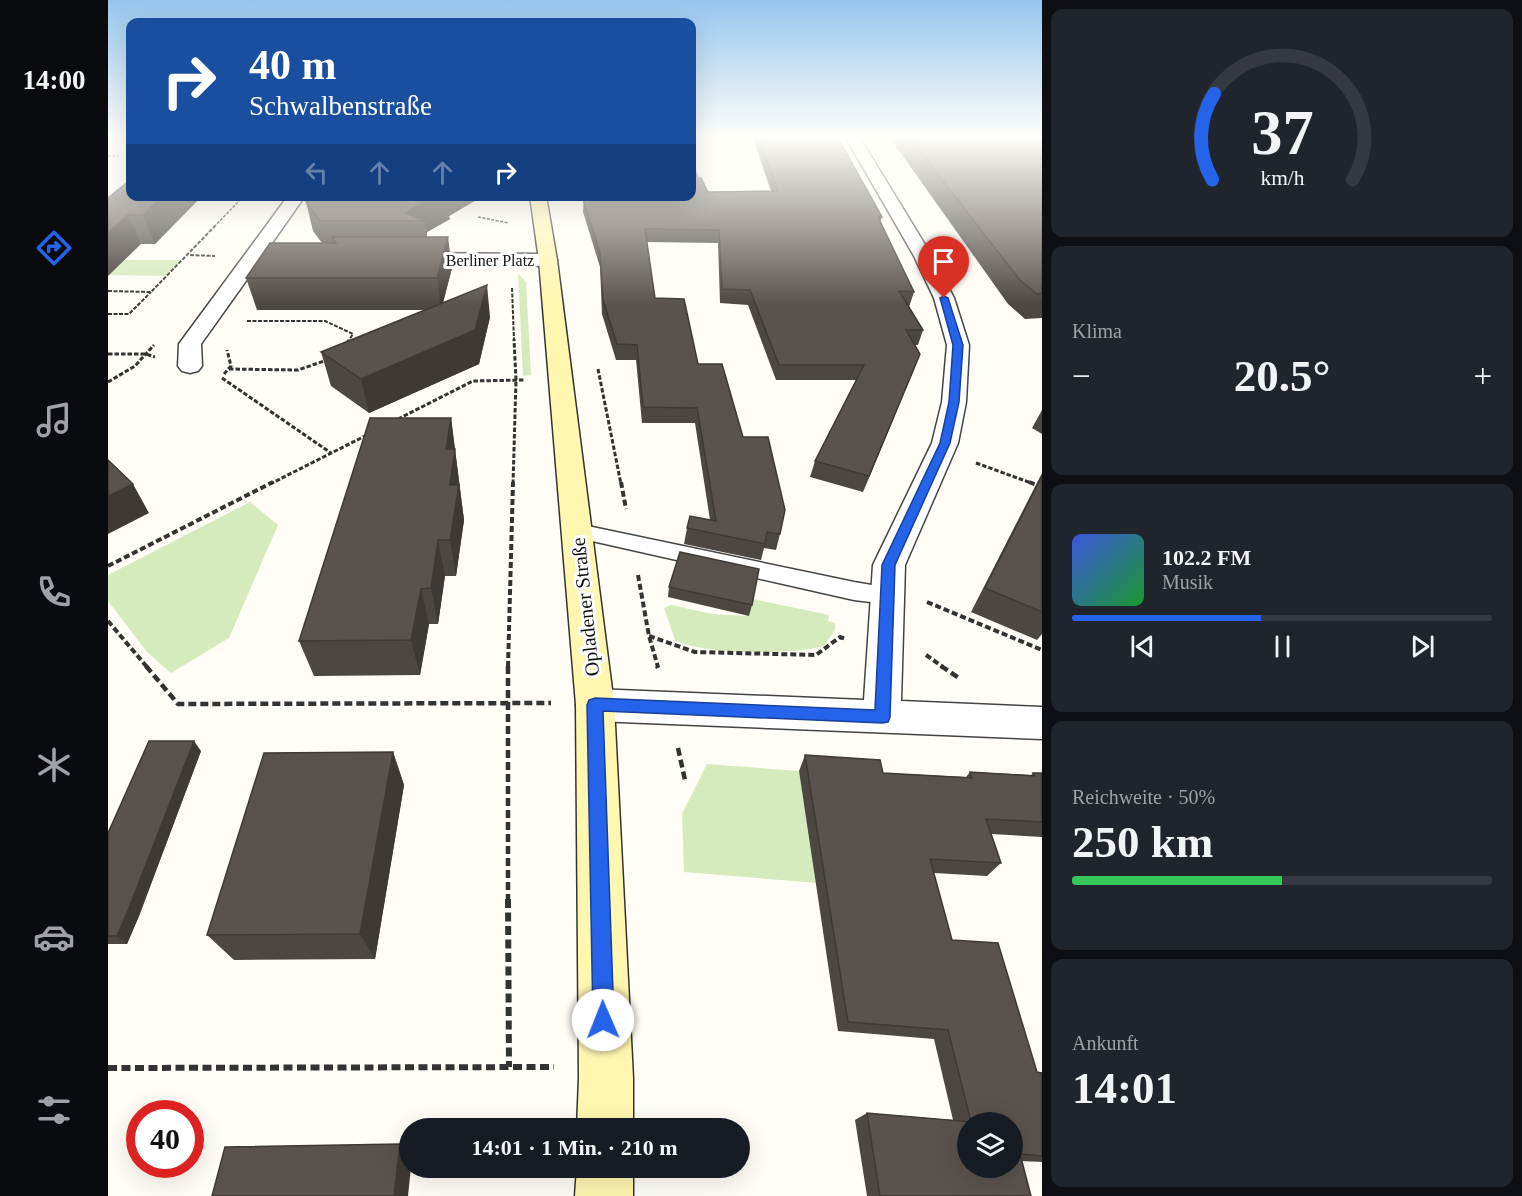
<!DOCTYPE html>
<html lang="de">
<meta charset="utf-8">
<style>
:root{--surface:#171b24;--page:#20242c;--text:#f1f3f6;--muted:#9ea1a6;--line:#363941;--accent:#2563eb}
body{margin:0;font-family:"Times New Roman",serif;background:var(--page);color:var(--text);height:100vh;display:flex;flex-direction:column;font-size:22px;white-space:nowrap}
*{box-sizing:border-box;margin:0}
p{font-size:20px;color:var(--muted)}
.icon{flex:none;width:33px;height:33px;fill:none;stroke:currentColor;stroke-width:2;stroke-linecap:round;stroke-linejoin:round}
.map{position:relative;flex:1;overflow:hidden}
.panel{display:flex;flex-direction:column;gap:9px;padding:9px;background:#0d0f14;width:480px}
.panel>*{flex:none}
.top-card{position:absolute;left:18px;top:18px;width:570px;height:183px;border-radius:12px;box-shadow:0 6px 24px #0002;background:#1a4fa0;color:#fff;overflow:hidden}
.buttons{position:absolute;left:849px;top:1112px;display:grid;gap:12px}
.buttons a{display:grid;place-items:center;width:66px;height:66px;border-radius:50%;background:var(--surface);box-shadow:0 6px 24px #0002;font-size:30px}
.speed{position:absolute;left:18px;top:1100px;display:flex;gap:12px;font-size:30px;font-weight:700;text-align:center}
.speed>*{display:grid;place-content:center;width:78px;height:78px;border-radius:50%;background:var(--surface);box-shadow:0 6px 24px #0002;line-height:1}
.speed .limit{border:9px solid #d22;background:#fff;color:#111}
.pin{position:absolute;display:grid;place-items:center;width:51px;height:51px;color:#fff;margin:-62px -26px;border-radius:50% 50% 50% 0;rotate:-45deg;box-shadow:0 0 6px #0007}
.pin .icon{rotate:45deg}
.me{position:absolute;width:66px;margin:-33px;rotate:359deg;stroke-linejoin:round;filter:drop-shadow(0 0 4px #0008)}
.turn{display:flex;align-items:center;gap:21px;height:126px;padding:0 24px;font-size:27px}
.turn .icon{width:78px;height:78px;stroke-width:2.5}
.turn b{display:block;font-size:42px;line-height:51px}
.lanes{display:flex;align-items:center;height:57px;padding:0 24px;background:#0003;justify-content:center;gap:30px;direction:ltr}
.lanes .off{opacity:.35}
.big{font-size:45px;font-weight:700;line-height:1.1}
.panel .tile{flex:1;display:flex;flex-direction:column;justify-content:center;gap:9px;min-width:0;padding:0 21px;border-radius:12px;background:var(--page)}
.panel .dial{align-items:center;gap:0}
.dial svg{height:156px;overflow:visible;fill:none;stroke:var(--line);stroke-width:7;stroke-linecap:round;text-anchor:middle}
.dial text{fill:var(--text);stroke:none}
.song{display:flex;align-items:center;gap:18px}
.cover{width:72px;height:72px;border-radius:9px;background:linear-gradient(135deg,hsl(230 70% 55%),hsl(130 70% 35%))}
.played{height:6px;border-radius:3px;background:linear-gradient(90deg,var(--accent) 45%,var(--line) 45%)}
.keys{display:flex;justify-content:space-around;direction:ltr}
.heat{display:flex;justify-content:space-between;align-items:center;font-size:33px;direction:ltr}
.charge{height:9px;border-radius:4px;background:linear-gradient(90deg,#34c759 50%,var(--line) 0)}
.trip{position:absolute;left:291px;top:1118px;width:351px;height:60px;border-radius:30px;background:var(--surface);box-shadow:0 6px 24px #0002;font-weight:700;line-height:60px;text-align:center}
main{display:flex;flex:1;min-height:0}
.tab-bar{display:flex;flex-direction:column;width:108px;justify-content:space-around;align-items:center;background:#090b0e;color:var(--muted)}
.tab-bar .icon{width:42px;height:42px}
.tab-bar .selected{color:var(--accent)}
.tab-bar b{font-size:27px;color:var(--text)}
.map>svg:first-child{display:block}
.green{fill:#d5ebbd}
.lines{fill:none;stroke-linecap:round;stroke-linejoin:round}
.lane-casing{stroke:#444;stroke-width:3}
.street-casing{stroke:#444;stroke-width:3}
.secondary-casing{stroke:#333;stroke-width:3}
.path-far5{stroke:#333;stroke-width:1.5;stroke-dasharray:3 1.5;stroke-linecap:butt}
.path-far4{stroke:#333;stroke-width:2;stroke-dasharray:4 1.5;stroke-linecap:butt}
.path-far3{stroke:#333;stroke-width:3;stroke-dasharray:4.5 2;stroke-linecap:butt}
.path-far2{stroke:#333;stroke-width:4;stroke-dasharray:6 3;stroke-linecap:butt}
.path-far1{stroke:#333;stroke-width:4.5;stroke-dasharray:8 4;stroke-linecap:butt}
.path{stroke:#333;stroke-width:6;stroke-dasharray:9 4.5;stroke-linecap:butt}
.lane{fill:#fff;fill-rule:evenodd}
.street{fill:#fff;fill-rule:evenodd}
.secondary{fill:#fff6b0;fill-rule:evenodd}
.wall{fill:#4d4742}
.shaded-wall{fill:#3f3936}
.building{fill:#5a524d;stroke:#3f3936;stroke-width:1.5;fill-rule:evenodd}
.route{fill:#2563eb;stroke:#184099;stroke-width:1.5}
.labels{text-anchor:middle;dominant-baseline:central;stroke-width:6;stroke-linejoin:round;paint-order:stroke}
.far-street-label{font-size:16px;fill:#111;stroke:#fff}
.street-label{font-size:20px;fill:#111;stroke:#fff}
</style>
<main>
<nav class="tab-bar">
<b>14:00</b>
<svg class="icon selected" aria-label="directions" viewBox="0 0 24 24"><path d="M12 3l9 9-9 9-9-9zM9 14v-3h6M13 9l2 2-2 2"/></svg>
<svg class="icon" aria-label="music" viewBox="0 0 24 24"><path d="M9 18V5l10-2v13"/><circle cx="6" cy="18" r="3"/><circle cx="16" cy="16" r="3"/></svg>
<svg class="icon" aria-label="phone" viewBox="0 0 24 24"><path d="M5 4h4l2 5-3 2q2 4 5 5l2-3 5 2v4C11 20 4 13 5 4z"/></svg>
<svg class="icon" aria-label="climate" viewBox="0 0 24 24"><path d="M12 3v18M4 7l16 10M4 17L20 7"/></svg>
<svg class="icon" aria-label="car" viewBox="0 0 24 24"><path d="M5 17H2v-5l4-1 3-4h7l3 4 3 1v5h-3M9 17h6M6 11h13"/><circle cx="7" cy="17" r="2"/><circle cx="17" cy="17" r="2"/></svg>
<svg class="icon" aria-label="filters" viewBox="0 0 24 24"><path d="M4 7h16M4 17h16"/><circle cx="9" cy="7" r="2"/><circle cx="15" cy="17" r="2"/></svg>
</nav>
<div class="map">
<svg width="934" height="1196" viewBox="0 0 934 1196">
<rect width="100%" height="100%" fill="#fffdf5"/>
<!-- green -->
<path class="green" d="M0 260H73L58 276 0 275Z
M410 273 418 282 423 375 415 376Z
M142 502 170 525 121 638 63 673 39 652 0 601V575Z
M645 599 721 615 720 621 727 623V630L716 646C685 655 595 655 567 640L556 608 563 605 604 614 641 616Z
M599 764 691 771 709 883 576 872 574 814Z"/>
<g class="lines">
<!-- lane casing -->
<g class="lane-casing">
<path id="lane" d="M470 524 746 582 787 589 791 595 787 601 779 604 746 600 462 536 459 531 462 526Z"/>
</g>
<!-- street casing -->
<g class="street-casing">
<path id="street" d="M738 138H752L824 256 846 298 861 345 858 402 850 443 797 565 793 701 934 707V739L487 721 474 716 468 705 474 694 487 689 756 700 765 565 824 443 834 402 839 345 826 298 806 256Z
M180 196H197L157 253 204 255 206 259 204 263 197 265 150 264 93 344 94 366 90 371 82 373 74 371 70 366 71 344Z
M299 253 440 254 447 256 449 260 447 264 440 266 292 263 290 259 292 255Z"/>
</g>
<!-- secondary casing -->
<g class="secondary-casing">
<path id="secondary" d="M422 196H438L449 260 506 705 525 1078V1128H469L471 1078 468 705 431 260Z
M469 1167H525V1196H467Z"/>
</g>
<!-- path-far5 -->
<path class="path-far5" d="M0 156H11
M370 217 401 223
M106 227 132 200V196"/>
<!-- path-far4 -->
<path class="path-far4" d="M82 255 107 256
M404 288 406 340
M0 291 43 292 107 226
M0 314H21L43 292
M139 321H217L245 334 241 340"/>
<!-- path-far3 -->
<path class="path-far3" d="M238 344 242 339
M0 354H38L47 357
M121 369 190 370 219 360
M490 369 513 484
M116 374 123 366 119 350
M114 378 223 453
M0 382 27 366 46 345
M290 419 365 381 417 380
M868 463 926 484
M162 484 259 435
M405 484 408 380 406 339"/>
<!-- path-far2 -->
<path class="path-far2" d="M513 482 518 509
M921 482 934 487
M0 566 165 482
M530 575 541 636 550 667
M819 602 934 650
M0 621 39 667
M541 636 587 652 708 655 732 637 738 639
M818 655 835 667
M400 667 405 482"/>
<!-- path-far1 -->
<path class="path-far1" d="M38 666 70 704 443 703
M400 666V900
M549 666 550 668
M833 666 851 678
M570 748 577 780"/>
<!-- path -->
<path class="path" d="M400 899 401 1067
M0 1068 446 1067"/>
<!-- lane -->
<use href="#lane" class="lane"/>
<!-- street -->
<use href="#street" class="street"/>
<!-- secondary -->
<use href="#secondary" class="secondary"/>
</g>
<!-- wall -->
<path class="wall" d="M645 138H730L774 217 772 222 806 292 801 307 815 330 810 345H807L812 354 755 492 702 477 707 461 748 380H668L640 305 612 303 610 243 539 242 547 298 635 437 672 534 668 550 656 548 653 560 576 544 579 528 602 520 587 423H534L528 360H508L494 314 492 267 475 212 476 196 663 191Z
M782 138H934V318L917 319 900 304Z
M94 196 47 244H33L0 198Z
M217 196H375L341 216 342 219 319 232V237L344 268 335 303 382 317 371 364 261 413 223 386 213 352 319 310H149L138 278 214 243 205 231 198 202Z
M934 410V434L924 428Z
M343 418 356 520 348 576H337L330 624H321L312 675 206 676 191 641Z
M934 473V634L929 640 863 612Z
M561 587 644 605 641 616 560 597Z
M93 751 31 916 19 944H0V833Z
M285 752 296 785 267 959 126 960 99 935Z
M697 755 775 773 858 777 862 772 923 775 925 773H934V837L883 834 893 863 879 876 826 873 844 940 929 1072 934 1073V1162L913 1161 923 1196H759L747 1120 759 1113 845 1120 826 1039 730 1031 691 771Z"/>
<!-- shaded-wall -->
<path class="shaded-wall" d="M55 196H94L47 244 35 215Z
M328 196H375L341 216 342 219 319 232 317 221 297 213Z
M20 215 33 244 0 276V233Z
M340 237 344 268 333 310 329 278Z
M379 285 382 317 371 364 261 413 253 379Z
M812 354 806 369 755 492 761 476Z
M343 418 356 520 348 576 342 540V485L338 449Z
M25 484 41 513 0 534V496Z
M330 540 337 576 330 624 323 588Z
M313 589 321 624 312 675 303 640Z
M86 741 93 751 31 916 19 944 9 936Z
M285 752 296 785 267 959 252 934Z
M292 1144 302 1151V1167H303L300 1196H286Z"/>
<!-- building -->
<path class="building" d="M651 138H730L774 217H770L806 292 791 291 815 330H798L812 354 761 476 707 461 756 365H671L642 290 614 289 611 230 537 229 547 298 576 299 590 364H614L635 437H660L677 510 672 534 659 532 657 544 579 528 582 516 608 521 589 408 535 407 529 345 509 344 495 300 492 253 475 199 476 196H584V161L590 178H593L600 192 670 191Z
M802 138H934V293L929 294 911 279Z
M22 180V196H55L35 215H20L0 233V198Z
M217 196H328L297 213 317 221H212L198 202Z
M224 237H340L329 278H138L162 243H228Z
M379 285 367 330 253 379 213 352Z
M262 418H343L338 449H347L342 485H351L342 540H330L323 588 313 589 303 640 191 641Z
M0 460 25 484 0 496Z
M934 476V612L877 588Z
M572 552 651 569 644 605 561 587Z
M41 741H86L21 908 9 936H0V833Z
M285 752 252 934 99 935 156 753Z
M697 755 772 760 775 773 864 778 862 772 927 776 925 773H934V822L878 819 893 863 822 859 844 940 890 943 929 1072 934 1073V1156L912 1154 923 1196H772L759 1113 863 1122 840 1030 740 1022ZM860 1122H904V1167H860Z
M292 1144 286 1196H104L117 1147Z"/>
<!-- sky -->
<linearGradient id="sky" x2="0" y2="1"><stop stop-color="#95c6ee"/><stop offset="0.45" stop-color="#fffefa"/><stop offset="1" stop-color="#fffefa" stop-opacity="0"/></linearGradient>
<rect width="934" height="305" fill="url(#sky)"/>
<!-- route -->
<path class="route" d="M836 296 840 298 855 345 851 402 842 443 787 565 782 717 780 722 774 723 495 711 506 1020 503 1028 495 1031 488 1028 485 1020 479 705 481 700 487 698 767 710 774 565 832 443 841 402 845 345 832 298Z"/>
<g class="labels">
<!-- far-street labels -->
<g class="far-street-label">
<text x="382" y="260">Berliner Platz</text>
</g>
<!-- street labels -->
<g class="street-label">
<text transform="translate(477 607) rotate(-96)">Opladener Straße</text>
</g>
</g>
</svg>
<div class="buttons">
<a><svg class="icon" aria-label="layers" viewBox="0 0 24 24"><path d="M12 4l9 5-9 5-9-5zM3 14l9 5 9-5"/></svg></a>
</div>
<div class="speed"><div class="limit">40</div></div>
<div class="pin" style="left:836px;top:298px;background:#d93025"><svg class="icon" aria-label="arrive" viewBox="0 0 24 24"><path d="M6 21V4h12l-3 4 3 4H6"/></svg></div>
<svg class="me" style="left:495px;top:1020px" viewBox="-20 -20 40 40"><circle r="19" fill="#fff"/><path d="M0-13L10 11 0 6-10 11z" fill="#2563eb"/></svg>
<div class="trip">14:01 · 1 Min. · 210 m</div>
<div class="top-card">
<div class="turn"><svg class="icon" aria-label="right" viewBox="0 0 24 24"><path d="M7 20v-9h11M14 6l5 5-5 5"/></svg><div><b>40 m</b>Schwalbenstraße</div></div>
<div class="lanes"><svg class="icon off" aria-label="left" viewBox="0 0 24 24"><path d="M17 20v-9H6M10 6l-5 5 5 5"/></svg><svg class="icon off" aria-label="ahead" viewBox="0 0 24 24"><path d="M12 20V5M6 11l6-6 6 6"/></svg><svg class="icon off" aria-label="ahead" viewBox="0 0 24 24"><path d="M12 20V5M6 11l6-6 6 6"/></svg><svg class="icon" aria-label="right" viewBox="0 0 24 24"><path d="M7 20v-9h11M14 6l5 5-5 5"/></svg></div>
</div>
</div>
<section class="panel">
<div class="tile dial"><svg viewBox="0 0 100 80">
<path d="M14 69A42 42 0 1 1 86 69"/>
<path d="M14 69A42 42 0 0 1 15 25" stroke="#2563eb"/>
<text x="50" y="56" font-size="32" font-weight="700">37</text>
<text x="50" y="72" font-size="11">km/h</text>
</svg></div>
<div class="tile"><p>Klima</p>
<div class="heat"><a>−</a><b class="big">20.5°</b><a>+</a></div>
</div>
<div class="tile">
<div class="song"><i class="cover"></i><div><b>102.2 FM</b><p>Musik</p></div></div>
<div class="played"></div>
<div class="keys"><svg class="icon" aria-label="previous" viewBox="0 0 24 24"><path d="M18 5L8 12l10 7zM5 5v14"/></svg><svg class="icon" aria-label="pause" viewBox="0 0 24 24"><path d="M8 5v14M16 5v14"/></svg><svg class="icon" aria-label="next" viewBox="0 0 24 24"><path d="M6 5l10 7-10 7zM19 5v14"/></svg></div>
</div>
<div class="tile"><p>Reichweite · 50%</p><b class="big">250 km</b><div class="charge"></div></div>
<div class="tile"><p>Ankunft</p><b class="big">14:01</b></div>
</section>
</main>
